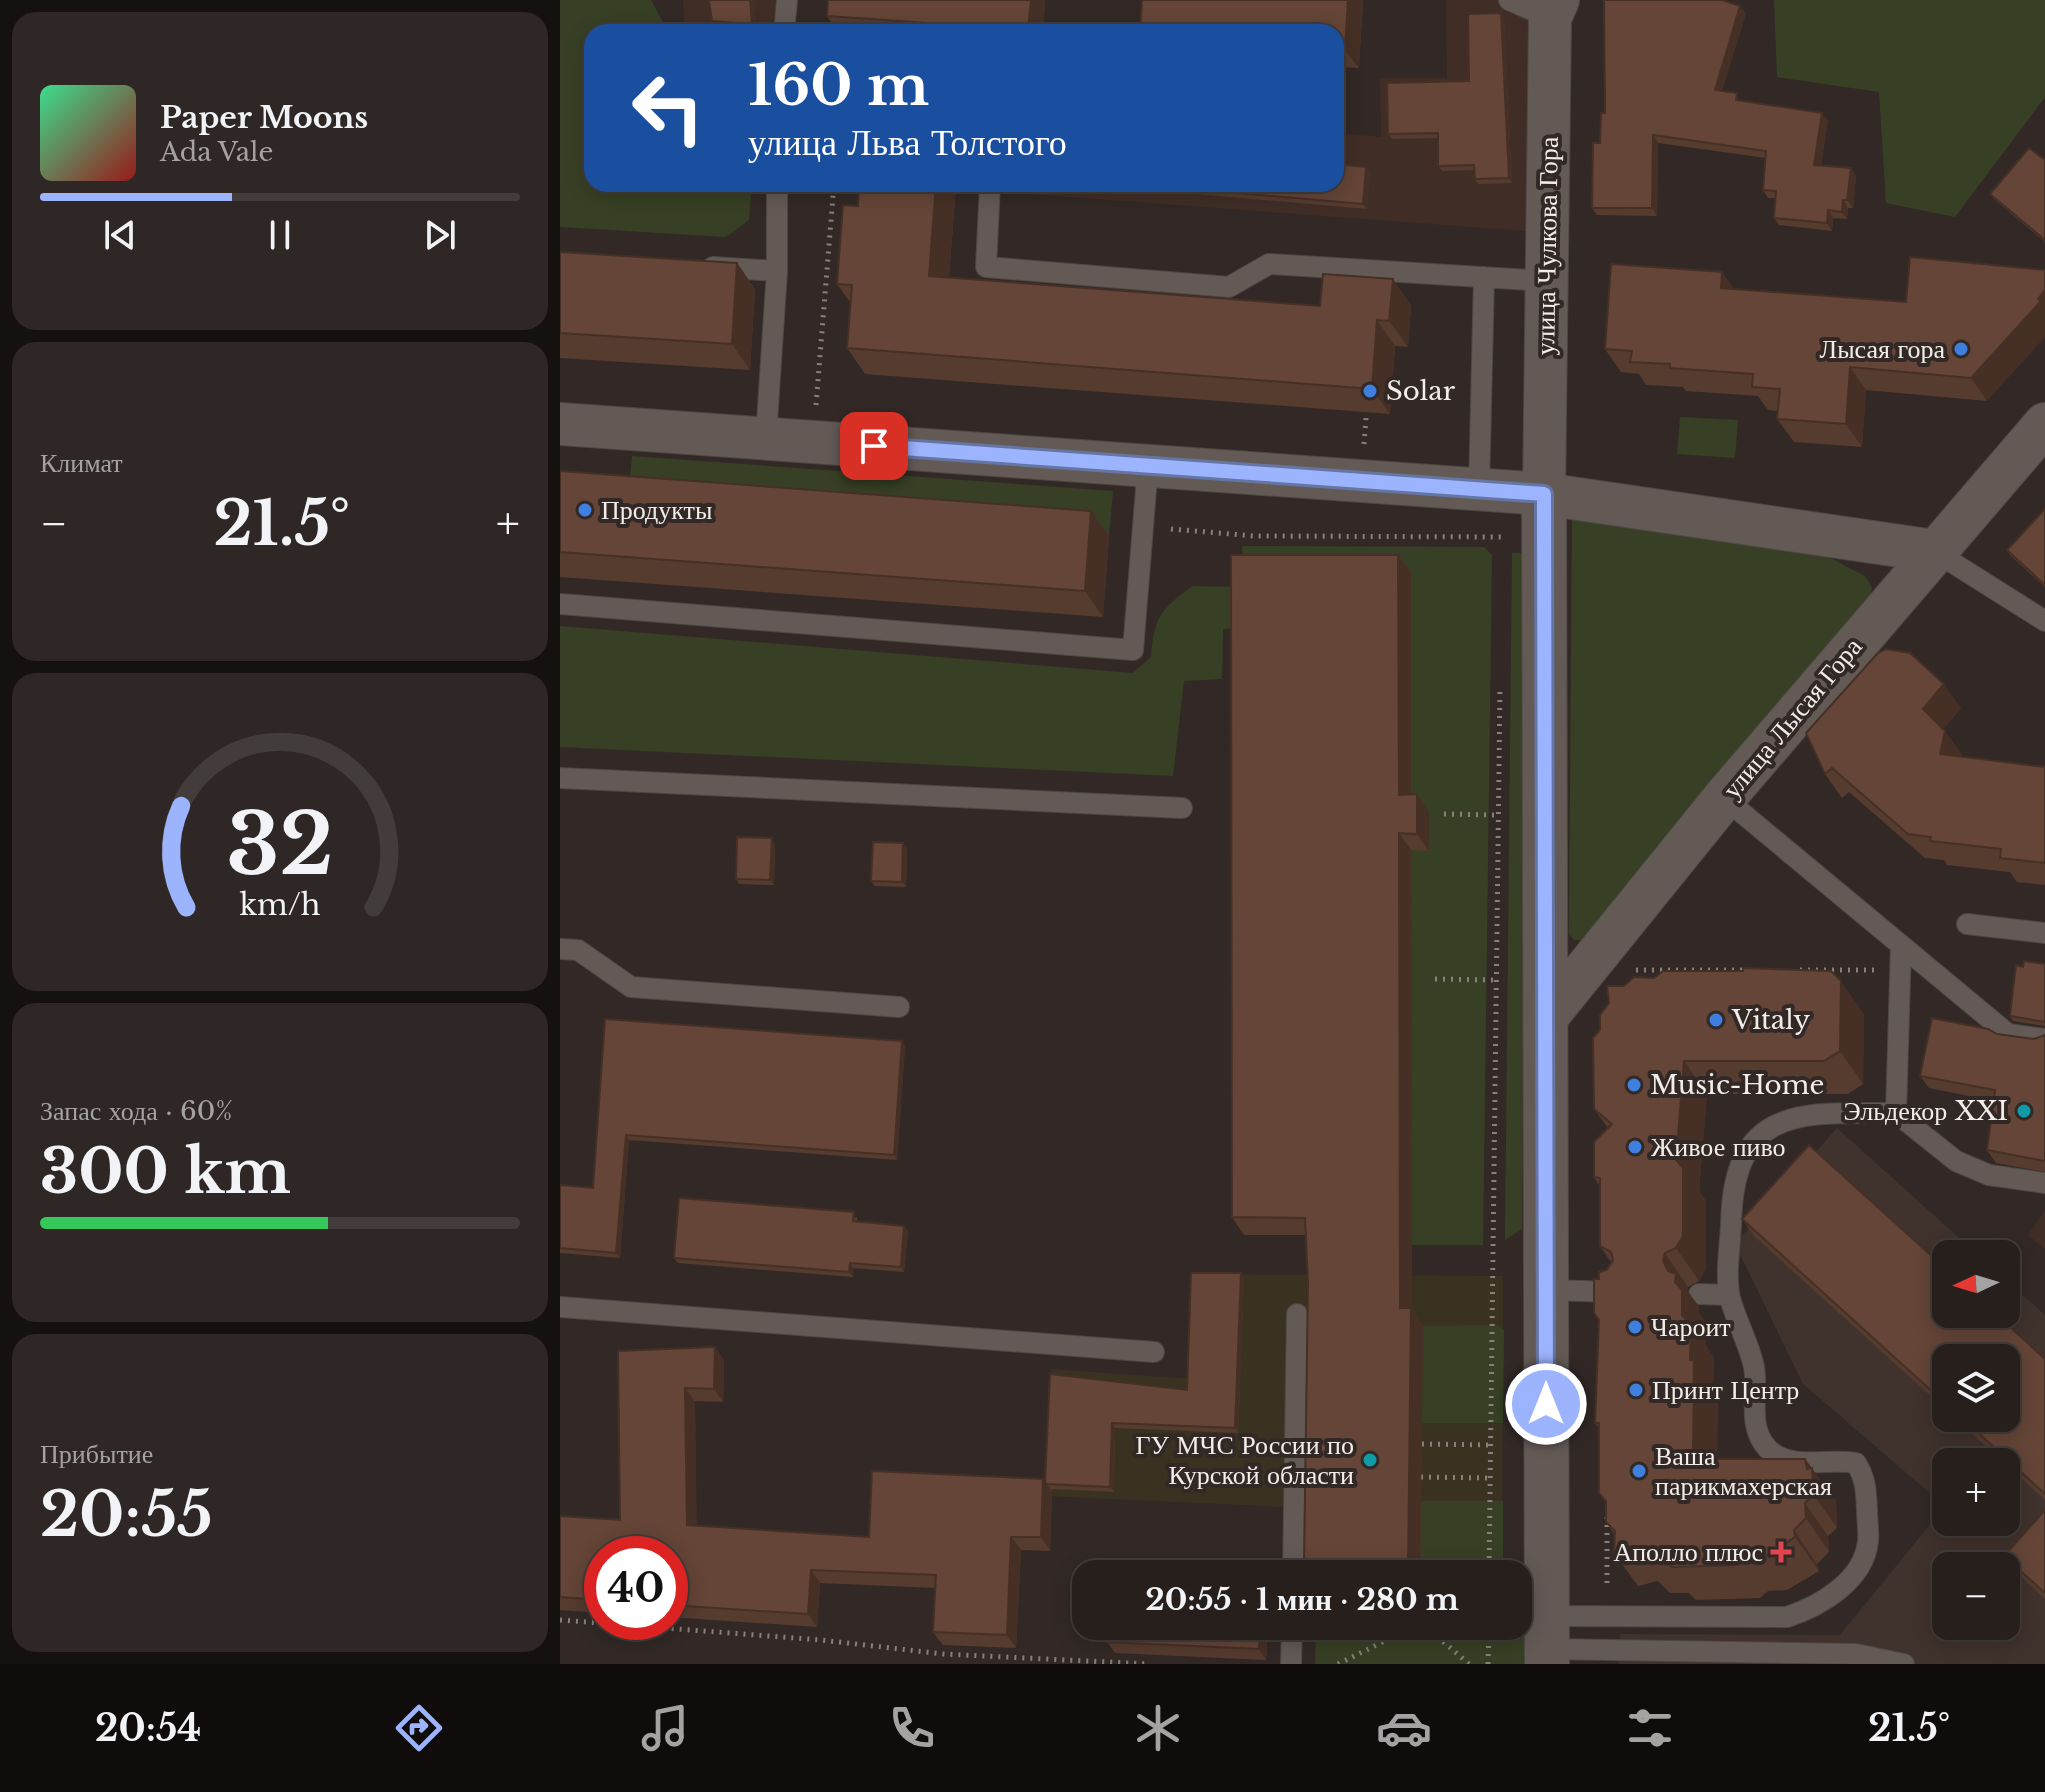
<!DOCTYPE html>
<html lang="ru">
<meta charset="utf-8">
<style>
:root{--surface:#261f1c;--page:#2e2725;--text:#f1f3f6;--muted:#a4a2a3;--line:#423d3b;--accent:#9cb4fd}
body{margin:0;font-family:"Libre Baskerville",serif;background:var(--page);color:var(--text);height:100vh;display:flex;flex-direction:column;font-size:30px;white-space:nowrap}
*{box-sizing:border-box;margin:0}
p{font-size:26px;color:var(--muted)}
.icon{flex:none;width:44px;height:44px;fill:none;stroke:currentColor;stroke-width:2;stroke-linecap:round;stroke-linejoin:round}
.map{position:relative;flex:1;overflow:hidden}
.drawer{display:flex;flex-direction:column;gap:12px;padding:12px;background:#15110f;width:560px}
.drawer>*{flex:none}
.hud{position:absolute;left:24px;top:24px;width:760px;height:168px;border-radius:24px;box-shadow:0 4px 20px #0003,0 0 0 2px var(--line);background:#1a4fa0;color:#fff;overflow:hidden}
.needle{width:52px;rotate:266deg}
.tools{position:absolute;left:1372px;top:1240px;display:grid;gap:16px}
.tools a{display:grid;place-items:center;width:88px;height:88px;border-radius:16px;background:var(--surface);box-shadow:0 4px 20px #0003,0 0 0 2px var(--line);font-size:40px}
.speed{position:absolute;left:24px;top:1536px;display:flex;gap:16px;font-size:40px;font-weight:700;text-align:center}
.speed>*{display:grid;place-content:center;width:104px;height:104px;border-radius:50%;background:var(--surface);box-shadow:0 4px 20px #0003,0 0 0 2px var(--line);line-height:1}
.speed .limit{border:12px solid #d22;background:#fff;color:#111}
.pin{position:absolute;display:grid;place-items:center;width:68px;height:68px;color:#fff;margin:-34px;border-radius:16px;box-shadow:0 4px 12px #0006}
.me{position:absolute;width:88px;margin:-44px;rotate:0deg;stroke-linejoin:round;filter:drop-shadow(0 0 6px #0008)}
.turn{display:flex;align-items:center;gap:28px;height:168px;padding:0 32px;font-size:36px}
.turn .icon{width:104px;height:104px;stroke-width:2.5}
.turn b{display:block;font-size:56px;line-height:68px}
.big{font-size:60px;font-weight:700;line-height:1.1}
.drawer .tile{flex:1;display:flex;flex-direction:column;justify-content:center;gap:12px;min-width:0;padding:0 28px;border-radius:24px;background:var(--page)}
.drawer .dial{align-items:center;gap:0}
.dial svg{height:208px;overflow:visible;fill:none;stroke:var(--line);stroke-width:7;stroke-linecap:round;text-anchor:middle}
.dial text{fill:var(--text);stroke:none}
.song{display:flex;align-items:center;gap:24px}
.cover{width:96px;height:96px;border-radius:12px;background:linear-gradient(135deg,hsl(150 70% 55%),hsl(0 70% 35%))}
.played{height:8px;border-radius:4px;background:linear-gradient(90deg,var(--accent) 40%,var(--line) 40%)}
.keys{display:flex;justify-content:space-around;direction:ltr}
.heat{display:flex;justify-content:space-between;align-items:center;font-size:44px;direction:ltr}
.charge{height:12px;border-radius:6px;background:linear-gradient(90deg,#34c759 60%,var(--line) 0)}
.trip{position:absolute;left:512px;top:1560px;width:460px;height:80px;border-radius:24px;background:var(--surface);box-shadow:0 4px 20px #0003,0 0 0 2px var(--line);font-weight:700;line-height:80px;text-align:center}
.dock{display:flex;height:128px;justify-content:space-around;align-items:center;background:#0f0c0b;color:var(--muted)}
.dock .icon{width:56px;height:56px}
.dock .current{color:var(--accent)}
.dock b{font-size:36px;color:var(--text)}
main{display:flex;flex:1;min-height:0}
.map>svg:first-child{display:block}
.commercial{fill:#3a3221}
.industrial{fill:#402e26}
.built{fill:#40322c;fill-rule:evenodd}
.green{fill:#374024}
.lines{fill:none;stroke-linecap:round;stroke-linejoin:round}
.service-casing{stroke:#4d4744;stroke-width:22}
.minor-casing{stroke:#4d4744;stroke-width:44}
.tertiary-casing{stroke:#4d4744;stroke-width:46}
.path{stroke:#88807d;stroke-width:5;stroke-dasharray:2 6;stroke-linecap:butt}
.service{stroke:#635a56;stroke-width:20}
.minor{stroke:#635a56;stroke-width:42}
.tertiary{stroke:#635a56;stroke-width:44}
.wall{fill:#563b2f}
.shaded-wall{fill:#463026}
.building{fill:#644537;stroke:#463026;stroke-width:2}
.route-casing{stroke:#6575a4;stroke-width:20}
.route{stroke:#9cb4fd;stroke-width:14}
.shop-dot{fill:#3f7fe0;stroke:#322926;stroke-width:3}
.culture-dot{fill:#0f9aa8;stroke:#322926;stroke-width:3}
.health-dot{fill:#e0444e;stroke:#322926;stroke-width:3}
.labels{text-anchor:middle;dominant-baseline:central;stroke-width:8;stroke-linejoin:round;paint-order:stroke}
.street-label{font-size:26px;fill:#f3edea;stroke:#322926}
.poi-label{font-size:26px;fill:#f3edea;stroke:#322926;text-anchor:start}
</style>
<main>
<section class="drawer">
<div class="tile">
<div class="song"><i class="cover"></i><div><b>Paper Moons</b><p>Ada Vale</p></div></div>
<div class="played"></div>
<div class="keys"><svg class="icon" aria-label="previous" viewBox="0 0 24 24"><path d="M18 5L8 12l10 7zM5 5v14"/></svg><svg class="icon" aria-label="pause" viewBox="0 0 24 24"><path d="M8 5v14M16 5v14"/></svg><svg class="icon" aria-label="next" viewBox="0 0 24 24"><path d="M6 5l10 7-10 7zM19 5v14"/></svg></div>
</div>
<div class="tile"><p>Климат</p>
<div class="heat"><a>−</a><b class="big">21.5°</b><a>+</a></div>
</div>
<div class="tile dial"><svg viewBox="0 0 100 80">
<path d="M14 69A42 42 0 1 1 86 69"/>
<path d="M14 69A42 42 0 0 1 12 30" stroke="#9cb4fd"/>
<text x="50" y="56" font-size="32" font-weight="700">32</text>
<text x="50" y="72" font-size="11">km/h</text>
</svg></div>
<div class="tile"><p>Запас хода · 60%</p><b class="big">300 km</b><div class="charge"></div></div>
<div class="tile"><p>Прибытие</p><b class="big">20:55</b></div>
</section>
<div class="map">
<svg width="1485" height="1664" viewBox="0 0 1485 1664">
<rect width="100%" height="100%" fill="#322926"/>
<!-- commercial -->
<path class="commercial" d="M633 1274 943 1276 942 1574H726V1507L485 1496 491 1369 630 1379Z"/>
<!-- industrial -->
<path class="industrial" d="M123 0H216L213 32H125Z
M886 0H982L980 232 441 192 436 184H776V133L821 137 820 78H887Z
M1485 1211V1249L1468 1235Z"/>
<!-- built -->
<path class="built" d="M1277 1128 1417 1254H1386V1314H1446V1280L1485 1315V1664H1059L1060 1634 1280 1635 1385 1506 1243 1384 1175 1244ZM1386 1358H1446V1418H1386ZM1386 1462H1446V1522H1386ZM1386 1566H1446V1626H1386Z"/>
<!-- green -->
<path class="green" d="M0 0H91L108 32H32V184H192L189 220 166 237 0 227Z
M1214 0H1485V97L1395 217 1326 203 1319 92 1217 77Z
M1120 417 1178 420 1175 458 1117 454Z
M72 456 553 491 549 537 68 501Z
M1012 512 1251 548 1305 576 1312 587 1310 600 1025 940H1014L1009 934Z
M682 546 924 547 932 555 923 1245H852L851 850H869V812H851L683 572Z
M952 553H965L962 1229 945 1240Z
M633 586 683 587V628L663 629 662 679 624 681 613 776 0 747V626L573 673 591 657C594 618 600 609 633 586Z
M938 1325 944 1330 943 1423H862L863 1326Z
M861 1501H943V1574H860Z
M958 1587H966L965 1664H755L756 1626H958Z"/>
<g class="lines">
<!-- service casing -->
<g class="service-casing">
<path id="service" d="M949 0 990 18
M224 32 227 0
M430 184 426 267 669 287 709 264 987 281
M153 267 217 271
M206 437 217 271V184
M919 489 924 277
M1374 551 1485 621
M0 604 573 650 588 465
M0 778 622 808
M1164 798 1448 1034 1485 1039
M1407 924 1485 933
M0 949 18 950 71 987 339 1007
M1336 1113 1396 1161 1429 1175 1485 1183
M986 1290 1058 1292
M1139 1294 1169 1295
M0 1307 594 1352
M733 1574 737 1314
M986 1616 1227 1617C1260 1606 1304 1581 1308 1541 1309 1531 1307 1520 1307 1510 1306 1491 1306 1479 1296 1463 1268 1458 1230 1471 1208 1449 1186 1426 1199 1394 1194 1367 1189 1343 1176 1321 1170 1298 1165 1276 1170 1247 1171 1225 1173 1104 1242 1113 1336 1113L1341 945
M987 1649 1296 1654 1344 1664
M731 1664 732 1626"/>
</g>
<!-- minor casing -->
<g class="minor-casing">
<path id="minor" d="M0 424 984 494 1374 551
M984 494 990 18 998 0
M986 1018 1164 798 1485 424"/>
</g>
<!-- tertiary casing -->
<g class="tertiary-casing">
<path id="tertiary" d="M984 494 987 1664"/>
</g>
<!-- path -->
<path class="path" d="M256 405 274 184
M804 444 806 418
M611 529 694 536 941 537
M884 814 938 815
M1076 970H1190
M1240 970H1314
M875 979 936 980
M862 1444 931 1445
M861 1477 930 1478
M1047 1517V1587
M929 1574 940 687
M0 1620 261 1640 383 1654 589 1664
M865 1626 909 1664
M879 1637 891 1626
M778 1664 855 1626
M928 1664 929 1626"/>
<!-- service -->
<use href="#service" class="service"/>
<!-- minor -->
<use href="#minor" class="minor"/>
<!-- tertiary -->
<use href="#tertiary" class="tertiary"/>
</g>
<!-- wall -->
<path class="wall" d="M149 0H194L196 29 155 26 152 21Z
M485 0 483 32H278L267 16Z
M582 0H803L799 68 776 67V32Z
M941 13 944 18 952 183 918 184 915 179V170L882 171 878 166V138L832 139 828 134 909 81Z
M1186 13 1162 91 1182 101 1268 120 1261 165 1291 168 1296 176 1293 208H1288L1287 219 1273 218 1272 231 1219 225 1214 218 1216 198H1208L1203 190 1206 158 1098 143 1097 216 1037 215 1032 208 1045 113Z
M1485 160V242L1434 199 1430 194Z
M806 167 810 172 807 209 522 184H776Z
M396 186 389 277 760 306 851 305 848 347 835 346 830 414 305 374 287 348 290 302 277 284 298 206Z
M0 252 177 263 195 289 190 370 0 358Z
M1350 257 1427 401 1306 390 1302 447 1234 442 1217 419 1218 411 1208 410 1198 396 1126 391 1123 387 1086 385 1079 374 1061 372 1045 349 1174 289 1346 302Z
M0 471 531 511 549 536 543 617 0 577Z
M1485 509V587L1450 555 1447 550Z
M838 555 851 572V795L869 812V851L851 850 852 1310 863 1326 860 1574H749L744 1567 748 1282 746 1235H684L672 1217Z
M1401 708 1383 729 1402 755 1401 757 1485 767V885L1457 882 1450 872 1387 865 1384 860 1365 858 1289 792 1282 798 1265 774 1246 733Z
M215 844 214 885 179 884 176 879Z
M347 848 346 887 315 886 311 881Z
M1485 964V1026L1453 1021 1450 1016 1463 967Z
M1304 1014 1303 1084 1288 1094H1147L1139 1191 1146 1201V1269L1139 1281 1128 1287 1127 1290 1139 1307V1313L1146 1323V1346L1154 1358 1153 1387 1158 1393 1157 1459H1245L1276 1501 1277 1528 1268 1536 1269 1552 1257 1564 1259 1571 1227 1590 1208 1591 1200 1598 1136 1600 1129 1593H1110L1098 1581 1078 1586 1054 1553 1055 1535 1046 1522V1503L1039 1493V1428L1035 1423 1039 1320V1279L1051 1262 1040 1246V1187L1034 1177 1048 1128 1034 1109 1033 1038Z
M45 1019 345 1046 337 1160 69 1140 60 1258 0 1253V1185L33 1188Z
M1485 1035V1172L1436 1163 1427 1150 1433 1101 1369 1088 1360 1076Z
M297 1217V1222L344 1226 348 1231 344 1272 293 1268V1277L118 1263 114 1258Z
M1182 1219 1485 1359V1500L1446 1464V1462H1443L1395 1418H1446L1386 1358V1410L1194 1236Z
M681 1273 684 1278 678 1433 555 1428 554 1492 491 1489 492 1492 490 1551 461 1550 456 1648 383 1645 373 1632 375 1588 260 1583 257 1627 110 1617V1554H42V1613L0 1610V1516L60 1520 58 1351 164 1360 163 1402 135 1401 136 1525 309 1537 485 1482 490 1374 627 1390Z
M1485 1510V1599L1456 1572 1444 1556Z
M708 1626 706 1660 555 1653 547 1642Z"/>
<!-- shaded-wall -->
<path class="shaded-wall" d="M190 0H194L196 29 192 24Z
M471 0H485L483 32H469L468 30Z
M788 0H803L799 68 785 50Z
M1180 6 1186 13 1160 98 1155 90Z
M941 13 944 18 952 183 949 178Z
M1262 113 1268 120 1260 172 1254 165Z
M1093 135 1098 143 1097 216 1092 208Z
M806 167 810 172 807 209 803 204Z
M1291 168 1296 176 1293 208 1287 200Z
M376 184H395L396 186 387 302 369 276Z
M1283 200 1288 208 1287 219 1282 212Z
M1268 210 1273 218 1272 231 1267 223Z
M177 263 195 289 190 370 172 344Z
M1162 272 1178 295 1161 288Z
M833 279 851 305 848 347 829 321Z
M1485 290V337L1427 401 1411 378Z
M817 320 835 346 830 414 812 389Z
M1290 367 1306 390 1302 447 1286 424Z
M531 511 549 536 543 617 525 591Z
M838 555 851 572V812L839 795Z
M1384 684 1401 708 1380 733 1363 709Z
M1385 731 1402 755 1397 778 1380 754Z
M857 794 869 812V851L857 834Z
M839 833 851 850 852 1310 863 1326 860 1574H851L848 1569 840 1308Z
M212 838 215 844 214 885 210 880Z
M343 843 347 848 346 887 342 882Z
M1281 981 1304 1014 1303 1084 1280 1051Z
M342 1041 345 1046 337 1160 334 1155Z
M1124 1061 1147 1094 1139 1191 1146 1201V1269L1139 1281 1116 1248V1160Z
M66 1135 69 1140 60 1258 56 1253Z
M344 1226 348 1231 344 1272 341 1267Z
M1105 1253 1128 1287 1127 1290 1139 1307V1313L1146 1323V1346L1154 1358 1153 1387 1158 1393 1157 1492 1133 1459 1130 1360 1122 1315 1108 1271 1103 1261Z
M290 1263 293 1268V1277L289 1272Z
M681 1273 684 1278 678 1433 675 1428Z
M155 1347 164 1360 163 1402 154 1389Z
M125 1388 135 1401 137 1538 127 1525Z
M552 1423 555 1428 554 1492 550 1487Z
M1245 1459 1276 1501 1277 1528 1254 1495Z
M483 1479 492 1492 490 1551 481 1537Z
M1245 1503 1268 1536 1269 1552 1246 1518Z
M1234 1530 1257 1564 1259 1571 1235 1537Z
M451 1537 461 1550 456 1648 447 1635Z
M251 1570 260 1583 257 1627 248 1614Z
M700 1626H708L706 1660 699 1649Z"/>
<!-- building -->
<path class="building" d="M149 0H190L192 24 152 21Z
M268 0H471L468 30 267 16Z
M582 0H788L785 50 776 49V32H580Z
M1044 0H1162L1180 6 1155 90 1177 93 1176 100 1262 113 1254 165 1291 168 1287 200H1283L1282 212 1268 210 1267 223 1214 218 1216 191 1203 190 1206 151 1093 135 1092 208H1032L1033 143H1040L1041 113H1045Z
M941 13 949 178 915 179 914 165 878 166V133L828 134 827 83 909 81 908 14Z
M1469 148 1485 160V240L1430 194Z
M776 164 806 167 803 204 576 184H776Z
M299 184H376L369 276 760 306 763 274 833 279 829 321 817 320 812 389 287 348 292 285 277 284 283 205 298 206Z
M0 252 177 263 172 344 0 333Z
M1350 257 1485 270V290L1478 299 1481 301 1411 378 1290 367 1286 424 1217 419 1220 389 1192 387 1193 374 1110 368V364L1070 362 1072 351 1045 349 1051 264 1162 272 1161 288 1346 302Z
M0 471 531 511 525 591 0 552Z
M1485 509V585L1447 550Z
M671 555H838L839 795 857 794V834L839 833 840 1308H851L848 1569 744 1567 748 1282 745 1218 672 1217Z
M1326 649 1350 653 1384 684 1363 709 1385 731 1380 754 1485 767V863L1440 858 1441 849 1370 841 1371 837 1348 834 1272 768 1265 774 1246 733 1317 654Z
M177 837 212 838 210 880 176 879Z
M313 842 343 843 342 882 311 881Z
M1464 961 1485 964V1022L1450 1016 1456 965 1463 967Z
M1183 968 1271 971 1281 981 1280 1051 1264 1061H1124L1116 1160 1123 1168V1236L1116 1248 1105 1253 1103 1261 1108 1271 1116 1274 1115 1282 1122 1290V1315L1131 1325 1130 1360H1134L1133 1459H1245L1247 1469 1252 1468 1254 1495 1245 1503 1246 1518 1234 1530 1235 1537 1204 1557 1185 1558 1177 1565 1112 1567 1105 1560 1087 1559 1074 1548 1054 1553 1055 1531 1046 1522V1501L1039 1493V1423H1035L1039 1320 1034 1313V1279H1039V1272L1047 1270 1053 1260 1051 1252 1040 1246V1178L1034 1177V1142L1052 1124 1034 1109 1033 1038 1040 1030V1015L1049 1003 1047 986H1064L1074 977 1094 978 1103 971H1183Z
M1372 1018 1428 1029 1437 1034 1474 1039 1485 1035V1161L1427 1150 1435 1090 1360 1076Z
M45 1019 342 1041 334 1155 66 1135 56 1253 0 1248V1185L33 1188Z
M1249 1145 1386 1269V1314H1436L1485 1359V1494L1402 1418H1446V1358H1386V1404L1182 1219Z
M119 1198 294 1212 293 1221 344 1226 341 1267 290 1263 289 1272 114 1258Z
M631 1273H681L675 1428 552 1423 550 1487 487 1484 485 1482 490 1374 627 1390Z
M155 1347 154 1389 125 1388 127 1525 309 1537 312 1471 483 1479 481 1537H451L447 1635 373 1632 376 1575 251 1570 248 1614 110 1605V1554H42V1600L0 1597V1516L60 1520 58 1351Z
M1485 1510V1593L1444 1556Z
M548 1626H700L699 1649 547 1642Z"/>
<g class="lines">
<!-- route casing -->
<g class="route-casing">
<path id="route" d="M314 446 984 494 986 1404"/>
</g>
<!-- route -->
<use href="#route" class="route"/>
</g>
<!-- markers -->
<g class="shop-dot">
<circle cx="1401" cy="349" r="8"/>
<circle cx="810" cy="391" r="8"/>
<circle cx="25" cy="510" r="8"/>
<circle cx="1156" cy="1020" r="8"/>
<circle cx="1074" cy="1085" r="8"/>
<circle cx="1075" cy="1147" r="8"/>
<circle cx="1075" cy="1327" r="8"/>
<circle cx="1076" cy="1390" r="8"/>
<circle cx="1079" cy="1471" r="8"/>
</g>
<g class="culture-dot">
<circle cx="1464" cy="1111" r="8"/>
<circle cx="810" cy="1460" r="8"/>
</g>
<path class="health-dot" d="M1217 1540h8v8h8v8h-8v8h-8v-8h-8v-8h8z"/>
<g class="labels">
<!-- street labels -->
<g class="street-label">
<text transform="translate(987 246) rotate(-89)">улица Чулкова Гора</text>
<text transform="translate(1232 718) rotate(-50)">улица Лысая Гора</text>
</g>
<!-- poi labels -->
<g class="poi-label">
<text x="1385" y="349" text-anchor="end">Лысая гора</text>
<text x="826" y="391">Solar</text>
<text x="41" y="510">Продукты</text>
<text x="1172" y="1020">Vitaly</text>
<text x="1090" y="1085">Music-Home</text>
<text x="1448" y="1111" text-anchor="end">Эльдекор XXI</text>
<text x="1091" y="1147">Живое пиво</text>
<text x="1091" y="1327">Чароит</text>
<text x="1092" y="1390">Принт Центр</text>
<text x="794" y="1445" text-anchor="end">ГУ МЧС России по<tspan x="794" dy="30">Курской области</tspan></text>
<text x="1095" y="1456">Ваша<tspan x="1095" dy="30">парикмахерская</tspan></text>
<text x="1203" y="1552" text-anchor="end">Аполло плюс</text>
</g>
</g>
</svg>
<div class="tools">
<a><svg class="needle" viewBox="-14 -14 28 28"><path d="M0-13l5 13h-10z" fill="#e53935"/><path d="M0 13l5-13h-10z" fill="#a4a2a3"/></svg></a>
<a><svg class="icon" aria-label="layers" viewBox="0 0 24 24"><path d="M12 4l9 5-9 5-9-5zM3 14l9 5 9-5"/></svg></a>
<a>+</a>
<a>−</a>
</div>
<div class="speed"><div class="limit">40</div></div>
<div class="pin" style="left:314px;top:446px;background:#d93025"><svg class="icon" aria-label="arrive" viewBox="0 0 24 24"><path d="M6 21V4h12l-3 4 3 4H6"/></svg></div>
<svg class="me" style="left:986px;top:1404px" viewBox="-20 -20 40 40"><circle r="17" fill="#9cb4fd" stroke="#fff" stroke-width="3"/><path d="M0-11L8 9 0 5-8 9z" fill="#fff"/></svg>
<div class="trip">20:55 · 1 мин · 280 m</div>
<div class="hud">
<div class="turn"><svg class="icon" aria-label="left" viewBox="0 0 24 24"><path d="M17 20v-9H6M10 6l-5 5 5 5"/></svg><div><b>160 m</b>улица Льва Толстого</div></div>
</div>
</div>
</main>
<nav class="dock">
<b>20:54</b>
<svg class="icon current" aria-label="directions" viewBox="0 0 24 24"><path d="M12 3l9 9-9 9-9-9zM9 14v-3h6M13 9l2 2-2 2"/></svg>
<svg class="icon" aria-label="music" viewBox="0 0 24 24"><path d="M9 18V5l10-2v13"/><circle cx="6" cy="18" r="3"/><circle cx="16" cy="16" r="3"/></svg>
<svg class="icon" aria-label="phone" viewBox="0 0 24 24"><path d="M5 4h4l2 5-3 2q2 4 5 5l2-3 5 2v4C11 20 4 13 5 4z"/></svg>
<svg class="icon" aria-label="climate" viewBox="0 0 24 24"><path d="M12 3v18M4 7l16 10M4 17L20 7"/></svg>
<svg class="icon" aria-label="car" viewBox="0 0 24 24"><path d="M5 17H2v-5l4-1 3-4h7l3 4 3 1v5h-3M9 17h6M6 11h13"/><circle cx="7" cy="17" r="2"/><circle cx="17" cy="17" r="2"/></svg>
<svg class="icon" aria-label="filters" viewBox="0 0 24 24"><path d="M4 7h16M4 17h16"/><circle cx="9" cy="7" r="2"/><circle cx="15" cy="17" r="2"/></svg>
<b>21.5°</b>
</nav>
